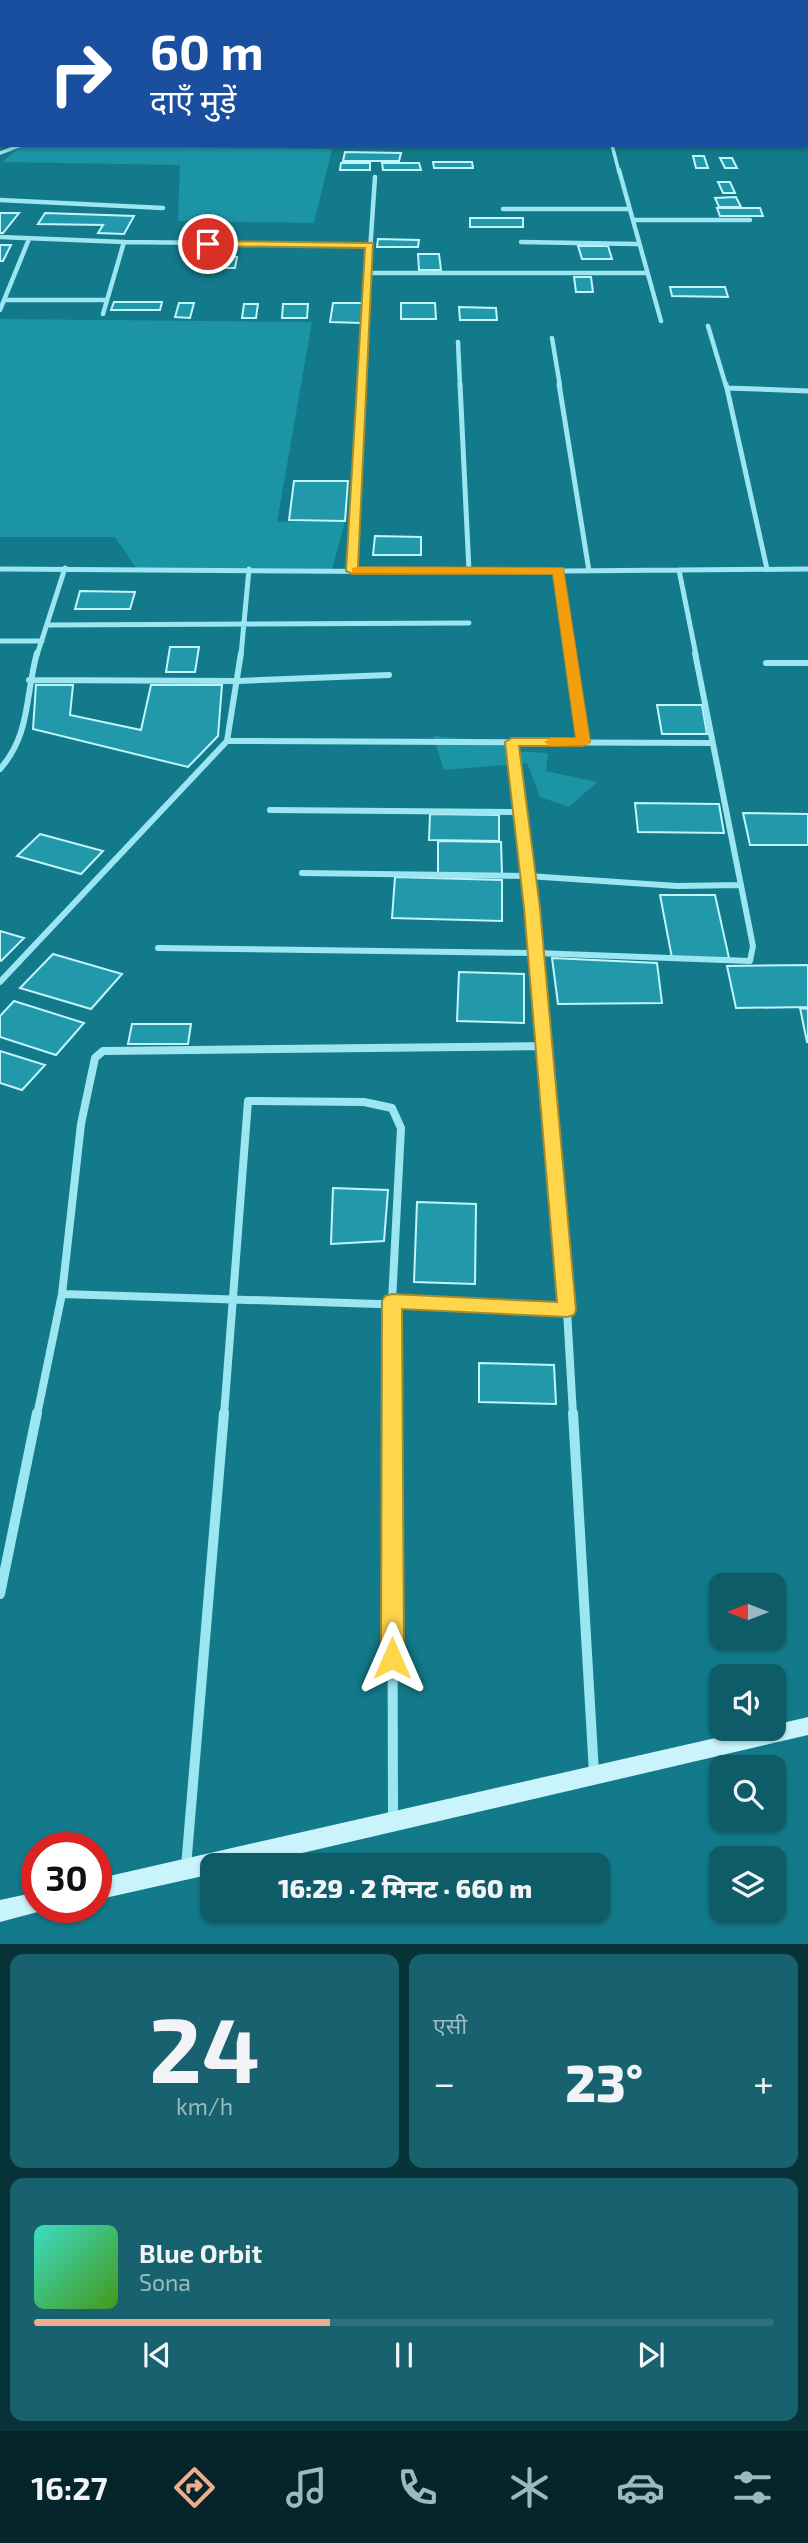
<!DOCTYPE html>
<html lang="hi">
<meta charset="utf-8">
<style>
:root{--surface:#0e5c68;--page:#17626e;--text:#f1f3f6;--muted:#9bbac0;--line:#2e717c;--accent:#eead8d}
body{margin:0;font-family:"Exo 2","Noto Sans Devanagari",sans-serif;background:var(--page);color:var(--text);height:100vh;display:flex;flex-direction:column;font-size:26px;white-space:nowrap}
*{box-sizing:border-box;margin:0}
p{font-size:23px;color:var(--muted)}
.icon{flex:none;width:38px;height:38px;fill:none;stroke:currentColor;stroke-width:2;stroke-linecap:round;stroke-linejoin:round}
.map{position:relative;height:1944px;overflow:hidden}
.panel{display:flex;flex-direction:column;gap:10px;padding:10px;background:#083339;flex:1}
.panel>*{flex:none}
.guide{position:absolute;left:0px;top:0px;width:808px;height:147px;box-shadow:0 2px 5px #0004;background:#1a4fa0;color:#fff;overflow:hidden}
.needle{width:46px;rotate:270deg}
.controls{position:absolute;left:709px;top:1573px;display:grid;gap:14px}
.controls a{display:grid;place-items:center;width:77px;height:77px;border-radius:14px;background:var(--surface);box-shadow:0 2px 5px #0004;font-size:35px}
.speed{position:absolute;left:21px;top:1832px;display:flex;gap:14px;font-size:35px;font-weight:700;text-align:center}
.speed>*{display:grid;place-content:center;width:91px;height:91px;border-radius:50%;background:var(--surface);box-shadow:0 2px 5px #0004;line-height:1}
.speed .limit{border:10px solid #d22;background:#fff;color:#111}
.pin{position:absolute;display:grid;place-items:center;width:60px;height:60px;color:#fff;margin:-30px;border:4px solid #fff;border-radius:50%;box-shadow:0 2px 7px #0007}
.me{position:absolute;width:77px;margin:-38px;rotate:0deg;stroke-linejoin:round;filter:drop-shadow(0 0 5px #0008)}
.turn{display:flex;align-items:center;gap:24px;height:147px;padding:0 35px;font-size:32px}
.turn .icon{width:91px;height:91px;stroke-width:2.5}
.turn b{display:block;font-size:49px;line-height:60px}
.big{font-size:52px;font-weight:800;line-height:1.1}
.panel .widget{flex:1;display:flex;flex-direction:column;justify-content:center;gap:10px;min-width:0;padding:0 24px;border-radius:14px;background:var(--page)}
.panel .dial{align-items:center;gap:0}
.dial b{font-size:91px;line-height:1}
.song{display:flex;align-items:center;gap:21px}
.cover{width:84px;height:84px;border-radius:10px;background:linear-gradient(135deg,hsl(170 70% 55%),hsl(100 70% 35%))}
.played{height:7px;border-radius:4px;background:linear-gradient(90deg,var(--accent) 40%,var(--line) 40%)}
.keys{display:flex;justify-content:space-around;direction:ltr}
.heat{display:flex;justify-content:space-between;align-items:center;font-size:38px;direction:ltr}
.panel .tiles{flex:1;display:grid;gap:10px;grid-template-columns:1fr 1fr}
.widget:last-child{grid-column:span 2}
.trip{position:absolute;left:200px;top:1853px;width:410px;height:70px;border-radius:14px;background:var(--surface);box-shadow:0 2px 5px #0004;font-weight:800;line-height:70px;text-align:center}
.tabs{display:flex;height:112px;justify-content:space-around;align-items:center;background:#06252a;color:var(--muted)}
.tabs .icon{width:49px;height:49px}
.tabs .active{color:var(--accent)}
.tabs b{font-size:32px;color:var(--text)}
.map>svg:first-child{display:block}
.green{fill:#1b94a5}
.building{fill:#2199ab;stroke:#c1f5fc;stroke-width:2}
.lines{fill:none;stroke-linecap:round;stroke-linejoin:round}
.street-far5{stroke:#9be6f0;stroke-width:3.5}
.street-far4{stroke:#9be6f0;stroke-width:4.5}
.street-far3{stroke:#9be6f0;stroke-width:5}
.street-far2{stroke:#9be6f0;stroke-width:6}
.street-far1{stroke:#9be6f0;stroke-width:8}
.street{stroke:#9be6f0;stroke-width:10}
.secondary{fill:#c9f4fb;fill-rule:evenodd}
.route{fill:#ffd54a;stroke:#a68a30;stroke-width:2}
.slow{fill:#f59e0b}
</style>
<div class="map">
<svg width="808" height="1945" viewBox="0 0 808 1945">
<rect width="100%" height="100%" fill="#137a8b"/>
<!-- green -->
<path class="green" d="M461 0H808V33L807 2Z
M23 145 332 149 314 223 178 221 180 165 2 162Z
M0 319 312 322 277 522 345 521 332 570 136 568 115 537H0Z
M433 736 499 742 510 751 548 753 546 771 597 782 569 807 540 797 527 763 444 770Z"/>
<!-- building -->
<path class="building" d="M345 152 401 153 399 161H343Z
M693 156H704L708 168H696Z
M720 158H732L737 168H725Z
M433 162H472L473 168H434Z
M341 163H370V170H340Z
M382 163H419L421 170H383Z
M718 182H730L735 193H723Z
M736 197 741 207H719L715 198Z
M717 208H760L763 216H720Z
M0 213H19L3 233H0Z
M45 213 134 216 124 234 98 233 103 225 38 224Z
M470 218H523V227H470Z
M378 239 419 240 418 247H377Z
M0 245H11L3 261H0Z
M578 246H608L612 259H582Z
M418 254H439L441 270H419Z
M223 257H237L235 268H221Z
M574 277H591L593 292H576Z
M670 287H725L728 297 672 296Z
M114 302H162L160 310H111Z
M179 303H194L190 318 175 317Z
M333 303H363L361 323 330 322Z
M401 303H435L436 319H401Z
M244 304H258L256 318H242Z
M283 304H308L307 318H282Z
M459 307 496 308 497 320H460Z
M294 481H348L345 521 289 520Z
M375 536 421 537V555H373Z
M80 591 135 592 130 609H75Z
M170 647H199L195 672H166Z
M36 685H73L70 715 141 730 151 685H222L218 736 188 767 33 729Z
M657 705H702L707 734H662Z
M635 803 719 804 724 833 638 832Z
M743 813 808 814V845H750Z
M430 814 499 815V841L429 840Z
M40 834 103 851 81 874 17 856Z
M438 841 501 842 502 874H438Z
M395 877 502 880V921L392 918Z
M660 895H715L729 958H672Z
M0 931 24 938 1 961H0Z
M53 954 122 974 91 1009 20 988Z
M552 958 657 963 662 1003 558 1004Z
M808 965V1007L736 1008 727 966Z
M459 972 524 974V1023L457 1021Z
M14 1001 84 1023 56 1055 0 1037V1016Z
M800 1008 808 1009V1042H807Z
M132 1024H191L188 1044H128Z
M0 1051 45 1065 22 1090 0 1083Z
M333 1188 388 1190 384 1241 331 1244Z
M417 1202 476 1204 475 1284 414 1282Z
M479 1363 554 1365 556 1404 479 1402Z"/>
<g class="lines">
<!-- street-far5 -->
<path class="street-far5" d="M324 2 327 0
M612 145 619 172
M0 153 21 145"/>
<!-- street-far4 -->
<path class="street-far4" d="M619 170 661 321
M0 200 163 208
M503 209H629
M633 220H750
M0 237 124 242 370 245
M521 242 637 244
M367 273H647
M5 300H107
M0 310 29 239
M103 314 124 242
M708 326 726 386
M552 338 560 386
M458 342 460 386
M361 386 375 177"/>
<!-- street-far3 -->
<path class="street-far3" d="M460 384 469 571
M559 384 589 571
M726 384 767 569
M727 388 808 391
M0 569 447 572 808 569
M679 570 696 655
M352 571 361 384
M558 571 570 655
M47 625 469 623
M0 641H42
M37 655 65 568
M241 655 249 569"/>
<!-- street-far2 -->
<path class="street-far2" d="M570 653 583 742
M766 663H808
M29 680 238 681 389 675
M227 741 712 743
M512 742 539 992
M0 769C31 734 25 696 37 653
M270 810 520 812
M302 873 528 876 677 886 741 885
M158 948 536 953 750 961 753 946 695 653
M0 982 227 741 241 653"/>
<!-- street-far1 -->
<path class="street-far1" d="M539 990 567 1310 573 1415
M62 1294 567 1310
M37 1415 62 1294 81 1124 95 1058 103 1051 544 1046
M224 1415 248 1101 364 1102 392 1108 401 1128 392 1301V1415"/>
<!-- street -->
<path class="street" d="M392 1413 393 1819
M573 1413 594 1773
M0 1594 37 1413
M186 1867 224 1413"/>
<!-- secondary -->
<path class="secondary" d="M808 1717V1735L247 1866H212V1874L96 1900V1879L755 1729H774V1725Z
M37 1892V1908H46L45 1910 0 1922V1900Z"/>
</g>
<!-- route -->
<path class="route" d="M208 241 373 243 358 567 563 568 590 742 583 746H519L540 908 576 1310 574 1315 567 1317 402 1309 404 1658 400 1665 392 1668 384 1665 381 1658 382 1301 385 1296 392 1294 557 1302 524 908 505 742 512 738H576L553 574H352L346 571 365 248 205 246 204 244Z"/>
<!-- slow -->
<path class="slow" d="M356 567 563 568 590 742 588 745 550 746 544 742 550 738H576L553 574 352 573V568Z"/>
</svg>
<div class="controls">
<a><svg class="needle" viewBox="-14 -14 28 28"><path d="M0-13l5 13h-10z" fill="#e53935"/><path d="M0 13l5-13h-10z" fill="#9bbac0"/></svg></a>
<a><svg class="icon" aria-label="sound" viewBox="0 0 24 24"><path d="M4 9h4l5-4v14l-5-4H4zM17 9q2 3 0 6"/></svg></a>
<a><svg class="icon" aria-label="search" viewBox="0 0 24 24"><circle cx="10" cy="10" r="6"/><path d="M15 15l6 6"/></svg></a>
<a><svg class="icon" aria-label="layers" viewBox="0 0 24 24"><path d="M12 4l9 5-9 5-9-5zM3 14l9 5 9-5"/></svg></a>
</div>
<div class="speed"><div class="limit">30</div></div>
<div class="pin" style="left:208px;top:244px;background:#d93025"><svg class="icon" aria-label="arrive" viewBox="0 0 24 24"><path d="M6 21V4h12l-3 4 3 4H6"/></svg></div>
<svg class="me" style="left:392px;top:1658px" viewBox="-20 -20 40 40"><path d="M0-17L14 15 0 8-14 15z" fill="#ffd54a" stroke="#fff" stroke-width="4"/></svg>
<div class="trip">16:29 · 2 मिनट · 660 m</div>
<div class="guide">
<div class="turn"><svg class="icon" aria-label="right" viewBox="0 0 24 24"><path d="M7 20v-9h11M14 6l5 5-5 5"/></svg><div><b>60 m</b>दाएँ मुड़ें</div></div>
</div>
</div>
<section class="panel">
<div class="tiles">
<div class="widget dial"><b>24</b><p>km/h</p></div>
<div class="widget"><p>एसी</p>
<div class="heat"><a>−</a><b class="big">23°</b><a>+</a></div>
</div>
<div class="widget">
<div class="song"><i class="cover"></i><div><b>Blue Orbit</b><p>Sona</p></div></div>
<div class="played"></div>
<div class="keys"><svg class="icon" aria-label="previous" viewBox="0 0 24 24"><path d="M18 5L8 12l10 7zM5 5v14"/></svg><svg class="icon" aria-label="pause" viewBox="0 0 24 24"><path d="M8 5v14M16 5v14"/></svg><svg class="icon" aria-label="next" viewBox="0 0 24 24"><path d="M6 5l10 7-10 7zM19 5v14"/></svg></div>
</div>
</div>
</section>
<nav class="tabs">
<b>16:27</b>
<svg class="icon active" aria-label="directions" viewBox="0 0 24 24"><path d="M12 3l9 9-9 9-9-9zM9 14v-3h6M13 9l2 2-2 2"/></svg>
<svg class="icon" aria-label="music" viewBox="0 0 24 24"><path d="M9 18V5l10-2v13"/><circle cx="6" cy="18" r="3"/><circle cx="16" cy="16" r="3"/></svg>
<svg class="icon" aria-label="phone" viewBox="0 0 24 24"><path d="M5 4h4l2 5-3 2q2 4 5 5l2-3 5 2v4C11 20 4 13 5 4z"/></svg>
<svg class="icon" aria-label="climate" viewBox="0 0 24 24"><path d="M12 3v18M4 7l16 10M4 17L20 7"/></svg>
<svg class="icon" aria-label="car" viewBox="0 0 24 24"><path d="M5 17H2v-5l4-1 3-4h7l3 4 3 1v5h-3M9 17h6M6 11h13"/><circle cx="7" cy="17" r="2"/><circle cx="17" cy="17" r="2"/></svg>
<svg class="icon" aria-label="filters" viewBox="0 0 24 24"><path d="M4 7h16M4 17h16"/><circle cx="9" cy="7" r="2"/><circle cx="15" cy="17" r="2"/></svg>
</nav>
